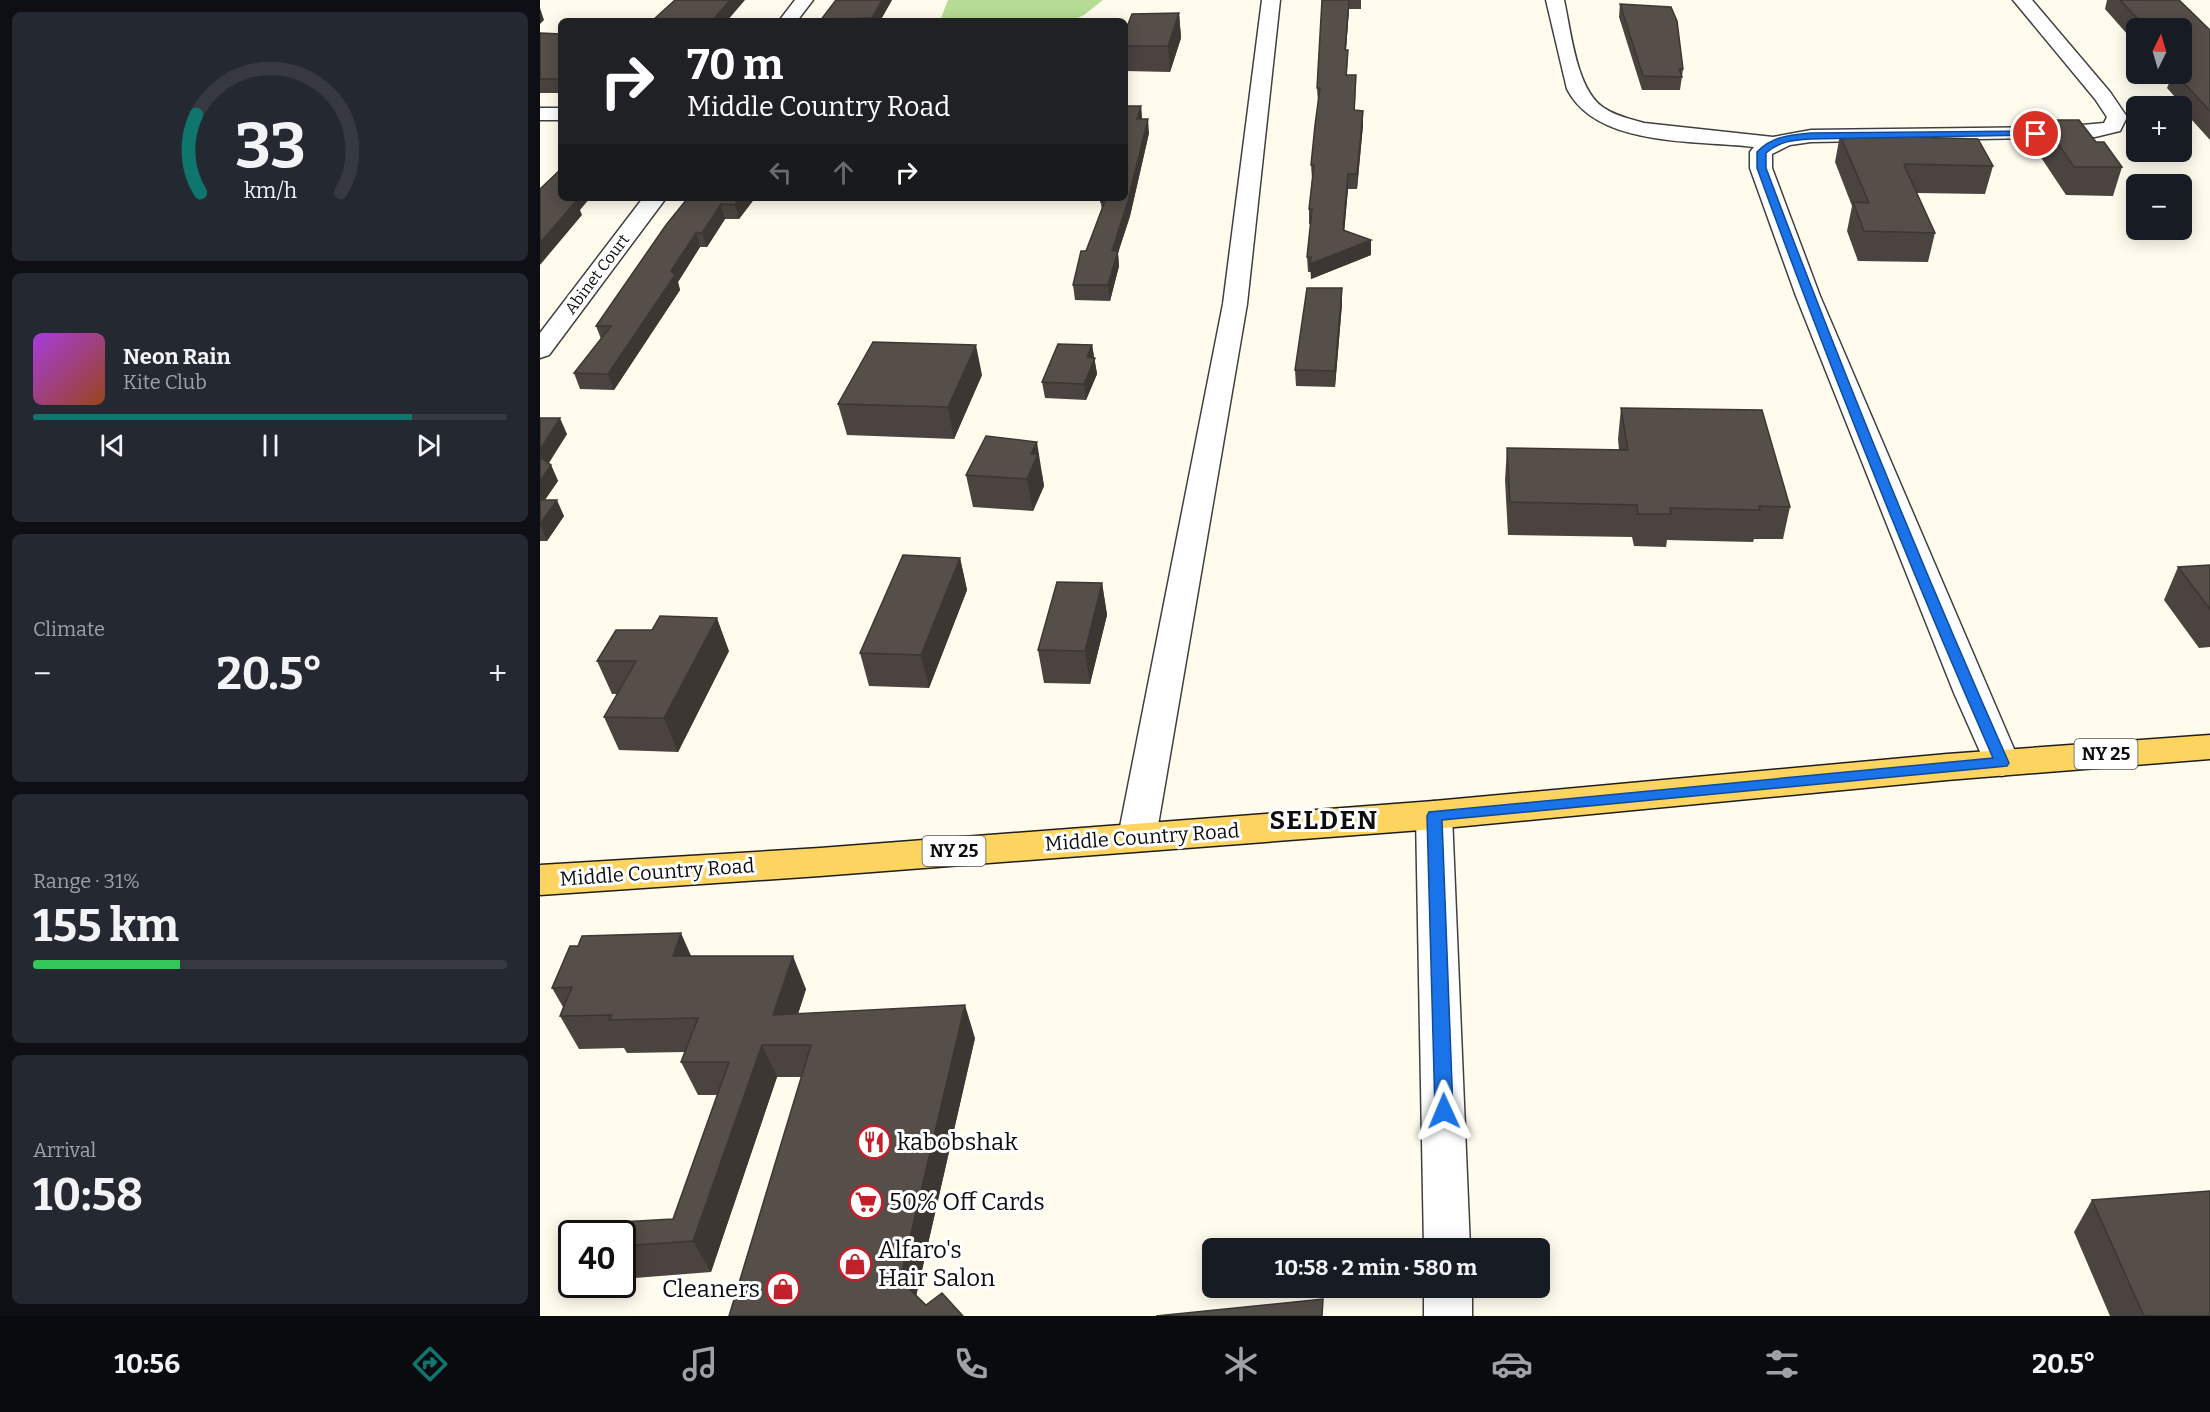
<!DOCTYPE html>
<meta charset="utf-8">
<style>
:root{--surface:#171b24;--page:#242831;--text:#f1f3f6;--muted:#9ea1a6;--line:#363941;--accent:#0f766e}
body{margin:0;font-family:Bitter,serif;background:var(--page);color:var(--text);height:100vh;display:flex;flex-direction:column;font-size:22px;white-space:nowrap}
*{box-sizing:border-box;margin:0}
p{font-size:20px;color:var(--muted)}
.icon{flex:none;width:33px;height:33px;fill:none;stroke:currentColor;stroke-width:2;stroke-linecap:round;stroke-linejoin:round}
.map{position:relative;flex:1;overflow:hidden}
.drawer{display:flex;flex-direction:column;gap:12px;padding:12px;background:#0d0f14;width:540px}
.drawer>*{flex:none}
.guide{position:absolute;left:18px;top:18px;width:570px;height:183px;border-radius:9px;box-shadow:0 3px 15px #0003;background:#202124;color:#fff;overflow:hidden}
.needle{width:39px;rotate:5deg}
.controls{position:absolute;left:1586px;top:18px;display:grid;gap:12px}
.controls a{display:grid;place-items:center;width:66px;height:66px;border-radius:9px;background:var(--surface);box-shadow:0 3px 15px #0003;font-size:30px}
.speed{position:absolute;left:18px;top:1220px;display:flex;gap:12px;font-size:30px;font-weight:700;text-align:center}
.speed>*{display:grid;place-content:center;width:78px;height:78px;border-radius:50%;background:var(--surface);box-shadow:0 3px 15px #0003;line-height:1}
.speed .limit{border:3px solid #111;border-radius:9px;background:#fff;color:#111}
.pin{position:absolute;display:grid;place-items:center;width:51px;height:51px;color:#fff;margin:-26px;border:3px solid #fff;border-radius:50%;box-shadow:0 2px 6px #0007}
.me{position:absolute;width:66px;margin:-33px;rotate:359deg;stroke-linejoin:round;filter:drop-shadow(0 0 4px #0008)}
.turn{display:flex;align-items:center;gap:21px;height:126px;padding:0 30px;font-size:27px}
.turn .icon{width:78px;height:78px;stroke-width:2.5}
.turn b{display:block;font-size:42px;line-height:51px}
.lanes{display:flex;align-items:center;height:57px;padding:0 30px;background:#0003;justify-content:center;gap:30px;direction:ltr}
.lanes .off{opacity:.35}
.big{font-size:45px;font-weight:700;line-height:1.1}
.drawer .card{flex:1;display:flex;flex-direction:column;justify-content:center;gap:9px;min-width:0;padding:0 21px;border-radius:9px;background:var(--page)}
.drawer .dial{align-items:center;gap:0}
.dial svg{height:156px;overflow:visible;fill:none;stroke:var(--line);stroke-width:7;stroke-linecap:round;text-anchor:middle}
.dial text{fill:var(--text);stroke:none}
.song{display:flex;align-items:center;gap:18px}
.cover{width:72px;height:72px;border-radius:9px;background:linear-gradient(135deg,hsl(280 70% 55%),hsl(20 70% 35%))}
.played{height:6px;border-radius:3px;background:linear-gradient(90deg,var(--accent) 80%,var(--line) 80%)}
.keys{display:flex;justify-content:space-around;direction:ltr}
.heat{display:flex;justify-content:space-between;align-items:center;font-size:33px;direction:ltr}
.charge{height:9px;border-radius:4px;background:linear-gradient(90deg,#34c759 31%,var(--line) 0)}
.trip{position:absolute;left:662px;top:1238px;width:348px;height:60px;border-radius:9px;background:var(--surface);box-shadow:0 3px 15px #0003;font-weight:700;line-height:60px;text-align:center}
.dock{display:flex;height:96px;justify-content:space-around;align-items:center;background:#090b0e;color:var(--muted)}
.dock .icon{width:42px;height:42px}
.dock .on{color:var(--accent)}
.dock b{font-size:27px;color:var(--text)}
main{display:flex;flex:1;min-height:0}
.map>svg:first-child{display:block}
.forest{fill:#b6dc95}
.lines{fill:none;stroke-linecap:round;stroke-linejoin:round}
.minor-casing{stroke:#404040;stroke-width:3}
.major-casing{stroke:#1e1e1e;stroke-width:3}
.minor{fill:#fff;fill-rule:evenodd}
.major{fill:#fdd460;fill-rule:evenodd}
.wall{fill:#4a433f}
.shaded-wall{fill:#3c3733}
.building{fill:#564e49;stroke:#3c3733;stroke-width:1.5}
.route{fill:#1a73e8;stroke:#114b97;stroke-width:1.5}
.labels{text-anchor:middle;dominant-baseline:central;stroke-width:6;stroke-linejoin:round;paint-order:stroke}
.far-street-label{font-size:16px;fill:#0d0d0d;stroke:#fff}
.shield{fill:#fff;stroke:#565656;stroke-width:1.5}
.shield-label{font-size:18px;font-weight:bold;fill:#0d0d0d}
.street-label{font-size:20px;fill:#0d0d0d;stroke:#fff}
.near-poi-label{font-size:24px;fill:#0d0d0d;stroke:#fff;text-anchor:start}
.district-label{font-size:26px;font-weight:bold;letter-spacing:1.5px;fill:#0d0d0d;stroke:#fff}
</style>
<main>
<section class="drawer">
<div class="card dial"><svg viewBox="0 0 100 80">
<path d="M14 69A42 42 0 1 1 86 69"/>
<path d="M14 69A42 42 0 0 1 12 29" stroke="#0f766e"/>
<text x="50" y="56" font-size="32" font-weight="700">33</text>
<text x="50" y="72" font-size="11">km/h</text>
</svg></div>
<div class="card">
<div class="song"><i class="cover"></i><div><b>Neon Rain</b><p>Kite Club</p></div></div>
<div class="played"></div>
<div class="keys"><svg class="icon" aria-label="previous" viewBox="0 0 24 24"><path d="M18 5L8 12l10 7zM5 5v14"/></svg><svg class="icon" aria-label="pause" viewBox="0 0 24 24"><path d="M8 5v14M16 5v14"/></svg><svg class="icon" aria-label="next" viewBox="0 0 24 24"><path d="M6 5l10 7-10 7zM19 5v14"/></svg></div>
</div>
<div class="card"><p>Climate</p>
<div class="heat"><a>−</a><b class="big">20.5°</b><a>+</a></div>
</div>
<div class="card"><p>Range · 31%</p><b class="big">155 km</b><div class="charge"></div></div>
<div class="card"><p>Arrival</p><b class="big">10:58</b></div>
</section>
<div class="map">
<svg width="1670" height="1316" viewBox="0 0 1670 1316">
<rect width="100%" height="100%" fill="#fffbed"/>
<!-- forest -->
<path class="forest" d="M408 0H563L544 15 531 21H400Z"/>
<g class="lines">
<!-- minor casing -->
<g class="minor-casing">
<path id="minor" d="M255 0H273L257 21H239Z
M722 0H740L707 304 616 837 610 847 597 851 584 847 578 837 683 304Z
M1006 0H1024C1031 31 1036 90 1064 108 1076 116 1090 119 1104 123L1233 137 1271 130 1520 127 1564 123 1567 117 1555 99 1473 0H1492L1570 92 1587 117 1580 131 1555 137 1271 142 1250 145 1232 154V168L1280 296 1480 763 1475 772 1462 776 1449 772 1414 693 1256 296 1210 168V152L1214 147C1158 140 1057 148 1027 89Z
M0 108H21V120H0Z
M103 198H126L9 355 0 358V333Z
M894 801 907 805 912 815 930 1248H884L876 815 881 805Z
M884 1287H932V1316H884Z"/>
</g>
<!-- major casing -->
<g class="major-casing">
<path id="major" d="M1670 735V759L1407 780 894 829 280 876 0 895V865L280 848 894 801 1407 754Z"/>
</g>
<!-- minor -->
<use href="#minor" class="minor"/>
<!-- major -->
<use href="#major" class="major"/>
</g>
<!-- wall -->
<path class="wall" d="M296 0H352L340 21H280Z
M782 0H821V9H809L806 50H808L807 75H816L815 110 823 111V125L817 189H808L804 231 831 240V255L771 279V272H768L767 257 771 224H769V209L772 179 771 165 778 102 777 88Z
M1567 0H1639L1670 30V140L1641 108V106L1634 100 1635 97 1627 88 1630 81 1623 74H1641V28H1596V44L1565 9Z
M1080 4 1143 69 1140 90H1102L1079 17Z
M639 13 641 38 630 72 585 71V32Z
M0 33 21 34V93H0Z
M601 106 602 119 609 133 590 216 578 253 579 266 570 301 535 300 533 285 562 210 560 198H585Z
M1502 120 1556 142 1582 167 1573 196 1526 195 1494 147Z
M1300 135 1453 166 1445 194 1377 193 1395 233 1388 262 1318 261 1307 231 1312 206 1295 162Z
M215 198 199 219H185L167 247H160L138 282 140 290 74 390 40 389 34 373 61 339 56 326 153 199Z
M802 288V304L795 387 756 386 755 370Z
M552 345 557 374 546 400 505 398 502 382Z
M442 375 414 439 307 435 298 404Z
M1081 408 1250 507 1243 539H1214L1213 542 1127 540 1126 547 1094 546 1092 537 968 535 965 480 967 448 1079 450 1078 439Z
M0 418 27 434 8 463 11 465 18 481 5 500 24 516 7 541H0Z
M502 474 504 486 493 511 433 507 426 475Z
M420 558 427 590 389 688 329 686 320 653Z
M1670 565V647L1659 648 1624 600 1638 567Z
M562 583 567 615 550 684 504 683 498 650Z
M189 651 138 752 79 750 64 717 77 694H72L57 661Z
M38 946 152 956 266 989 258 1014 435 1038 376 1296 386 1305 423 1316H189L262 1077H237L171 1272 82 1279V1233L133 1219 177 1095H158L141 1062 145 1052 87 1053 84 1048 39 1049 20 1016 23 1007 12 988Z
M1552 1200 1670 1316H1570L1534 1232Z"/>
<!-- shaded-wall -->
<path class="shaded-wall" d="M190 0H205L187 21H172Z
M342 0H352L340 21H333L332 18Z
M809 0V9L805 63V50Z
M0 8 4 20 0 24Z
M639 13 641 38 630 72 628 46Z
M601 106 602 120 597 119Z
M823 111V125L817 189V174Z
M608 119 609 133 590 216 578 253 579 266 570 301 568 285 572 251Z
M808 174V189L803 246V230Z
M33 198H50L40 210 42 215 0 265V243Z
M200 198H215L199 219 195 205Z
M181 204 185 219 167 247 162 233Z
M156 233 160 247 138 282 140 290 74 390 68 374 131 271Z
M831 240V255L771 279 770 264Z
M802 288V304L795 387V371Z
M436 345 442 375 414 439 408 407Z
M552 345 557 374 546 400 544 384 547 357Z
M20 418 27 434 4 471 0 462V450Z
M497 442 504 486 493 511 487 479 491 454Z
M11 465 18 481 0 506V481Z
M17 500 24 516 7 541 0 524Z
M420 558 427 590 389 688 381 655Z
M562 583 567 615 550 684 545 651Z
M177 618 189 651 138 752 124 718Z
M141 933 156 967 133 956Z
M253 956 266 989 248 1045 233 1015Z
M425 1005 435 1038 373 1310 360 1280Z
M222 1045 237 1077 171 1272 153 1241Z"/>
<!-- building -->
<path class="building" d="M135 0H190L172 21H112Z
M296 0H342L332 18 308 19 307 21H280Z
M782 0H809L805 50H808L806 75H816L814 110 823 111 817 174H808L803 230 831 240 770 264 771 257H767L772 209H769L774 165H771L775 125 780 88H777Z
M1580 0H1639L1670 30V111L1641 80H1645L1639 74H1641V68H1643L1641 66V28H1606Z
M1080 4 1131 7 1137 21 1143 69H1139L1142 77 1103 76Z
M639 13 628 46H585V32L592 14Z
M0 33 21 34V79H0Z
M585 106H601L597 119H608L588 201 572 251H578L568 285H533L541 251H546L565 201 561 202 562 198H585Z
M1502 120H1539L1556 142H1564L1582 167H1534Z
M1300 135 1438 139 1453 166 1366 164 1364 165 1395 233 1324 231 1313 202 1329 203Z
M21 169V198H33L31 200H37L0 243V189Z
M154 198H200L195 205 181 204 162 233H156L131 271 135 275 68 374 34 373 71 326H56L126 225 147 199H153Z
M767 288H802L795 371 755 370Z
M333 342 436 345 408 407 298 404Z
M518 344 552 345 547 357 555 358 544 384 502 382Z
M1081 408 1222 410 1250 507 1219 506 1220 510 1130 508 1131 514H1098L1097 505 970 502 967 448 1088 450Z
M0 418H20L0 450Z
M446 436 497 442 491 454H498L487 479 426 475Z
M0 457 11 465 0 481Z
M0 500H17L0 524Z
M363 555 420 558 381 655 320 653Z
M1670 565V609L1638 567Z
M517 582 562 583 545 651 498 650Z
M120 616 177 618 124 718 64 717 96 661H57L76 630H112Z
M141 933 133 956H253L233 1015 425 1005 360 1280 386 1305 402 1293 423 1316H189L271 1045H222L153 1241 82 1246V1233H42L45 1224 133 1219 189 1062H141L158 1018 69 1020 72 1015 20 1016 32 987 12 988 30 946H38L42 936Z
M1670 1191V1316H1604L1552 1200Z
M783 1299 782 1316H616Z"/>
<!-- route -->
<path class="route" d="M1496 131 1499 132V135L1271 139C1253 140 1240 141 1226 153V168C1301 368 1382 567 1469 763L1467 766 902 820 913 1111 910 1116 904 1119 897 1116 895 1111 887 816 889 812 1453 758C1368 564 1289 367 1217 168V152C1232 136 1250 135 1271 133Z"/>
<!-- icons -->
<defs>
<g id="restaurant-ring" transform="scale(1.725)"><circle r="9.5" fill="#fff" stroke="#c2202b" stroke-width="1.5"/><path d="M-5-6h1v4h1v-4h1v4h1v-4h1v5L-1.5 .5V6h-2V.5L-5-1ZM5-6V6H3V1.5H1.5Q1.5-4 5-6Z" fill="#c2202b"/></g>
<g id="supermarket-ring" transform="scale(1.725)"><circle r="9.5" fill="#fff" stroke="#c2202b" stroke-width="1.5"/><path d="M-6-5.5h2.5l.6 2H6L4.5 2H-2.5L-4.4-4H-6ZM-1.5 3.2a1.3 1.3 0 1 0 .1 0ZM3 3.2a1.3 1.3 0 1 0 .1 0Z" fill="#c2202b"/></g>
<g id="shop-ring" transform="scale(1.725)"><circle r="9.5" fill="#fff" stroke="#c2202b" stroke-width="1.5"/><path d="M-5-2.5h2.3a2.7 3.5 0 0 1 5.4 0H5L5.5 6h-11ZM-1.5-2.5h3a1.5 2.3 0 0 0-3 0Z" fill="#c2202b"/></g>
</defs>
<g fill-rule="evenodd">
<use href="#restaurant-ring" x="334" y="1142"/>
<use href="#supermarket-ring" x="326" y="1202"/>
<use href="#shop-ring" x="315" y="1264"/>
<use href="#shop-ring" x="243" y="1289"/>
</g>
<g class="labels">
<!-- far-street labels -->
<g class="far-street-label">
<text transform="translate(57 274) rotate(-53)">Abinet Court</text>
</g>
<!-- shield labels -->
<g class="shield">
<rect x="1534.5" y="739" width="63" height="30" rx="4.5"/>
<rect x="382.5" y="836" width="63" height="30" rx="4.5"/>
</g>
<g class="shield-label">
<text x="1566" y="754">NY 25</text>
<text x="414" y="851">NY 25</text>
</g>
<!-- street labels -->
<g class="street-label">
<text transform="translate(602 837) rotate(-4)">Middle Country Road</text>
<text transform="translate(117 872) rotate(-4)">Middle Country Road</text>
</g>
<!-- near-poi labels -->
<g class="near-poi-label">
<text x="357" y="1142">kabobshak</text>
<text x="349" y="1202">50% Off Cards</text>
<text x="338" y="1250">Alfaro's<tspan x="338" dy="28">Hair Salon</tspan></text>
<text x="220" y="1289" text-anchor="end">Cleaners</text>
</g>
<!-- district labels -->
<g class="district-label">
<text x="784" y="820">SELDEN</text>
</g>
</g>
</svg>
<div class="controls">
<a><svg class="needle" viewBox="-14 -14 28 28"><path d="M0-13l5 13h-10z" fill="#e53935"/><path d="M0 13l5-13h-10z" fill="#9ea1a6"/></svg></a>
<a>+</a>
<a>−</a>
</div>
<div class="speed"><div class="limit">40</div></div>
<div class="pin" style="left:1496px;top:134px;background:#d93025"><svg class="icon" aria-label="arrive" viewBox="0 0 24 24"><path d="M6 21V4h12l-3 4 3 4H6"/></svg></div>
<svg class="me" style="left:904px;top:1111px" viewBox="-20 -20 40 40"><path d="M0-17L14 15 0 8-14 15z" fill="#1a73e8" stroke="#fff" stroke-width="4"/></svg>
<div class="trip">10:58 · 2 min · 580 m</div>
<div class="guide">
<div class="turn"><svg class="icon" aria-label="right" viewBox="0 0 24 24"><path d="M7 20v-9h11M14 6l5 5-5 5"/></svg><div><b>70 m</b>Middle Country Road</div></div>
<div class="lanes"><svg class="icon off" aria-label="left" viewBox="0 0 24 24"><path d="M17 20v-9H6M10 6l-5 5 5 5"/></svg><svg class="icon off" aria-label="ahead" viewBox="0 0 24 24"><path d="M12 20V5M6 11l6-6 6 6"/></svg><svg class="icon" aria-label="right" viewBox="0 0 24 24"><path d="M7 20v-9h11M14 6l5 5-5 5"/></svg></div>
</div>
</div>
</main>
<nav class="dock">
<b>10:56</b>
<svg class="icon on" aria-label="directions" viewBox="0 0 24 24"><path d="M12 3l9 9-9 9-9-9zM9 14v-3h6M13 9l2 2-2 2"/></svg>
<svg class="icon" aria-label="music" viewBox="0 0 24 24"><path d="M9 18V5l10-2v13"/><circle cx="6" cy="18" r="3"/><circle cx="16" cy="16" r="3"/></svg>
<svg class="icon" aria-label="phone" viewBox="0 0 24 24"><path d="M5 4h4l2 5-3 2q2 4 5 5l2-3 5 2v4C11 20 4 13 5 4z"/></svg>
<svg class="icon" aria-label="climate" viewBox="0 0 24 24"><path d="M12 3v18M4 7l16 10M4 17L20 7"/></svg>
<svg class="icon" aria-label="car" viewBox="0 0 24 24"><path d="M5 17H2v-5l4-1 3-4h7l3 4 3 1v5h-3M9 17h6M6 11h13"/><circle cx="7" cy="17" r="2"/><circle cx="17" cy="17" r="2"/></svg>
<svg class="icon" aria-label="filters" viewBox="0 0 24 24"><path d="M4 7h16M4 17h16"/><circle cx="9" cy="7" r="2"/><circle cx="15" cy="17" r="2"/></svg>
<b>20.5°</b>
</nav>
